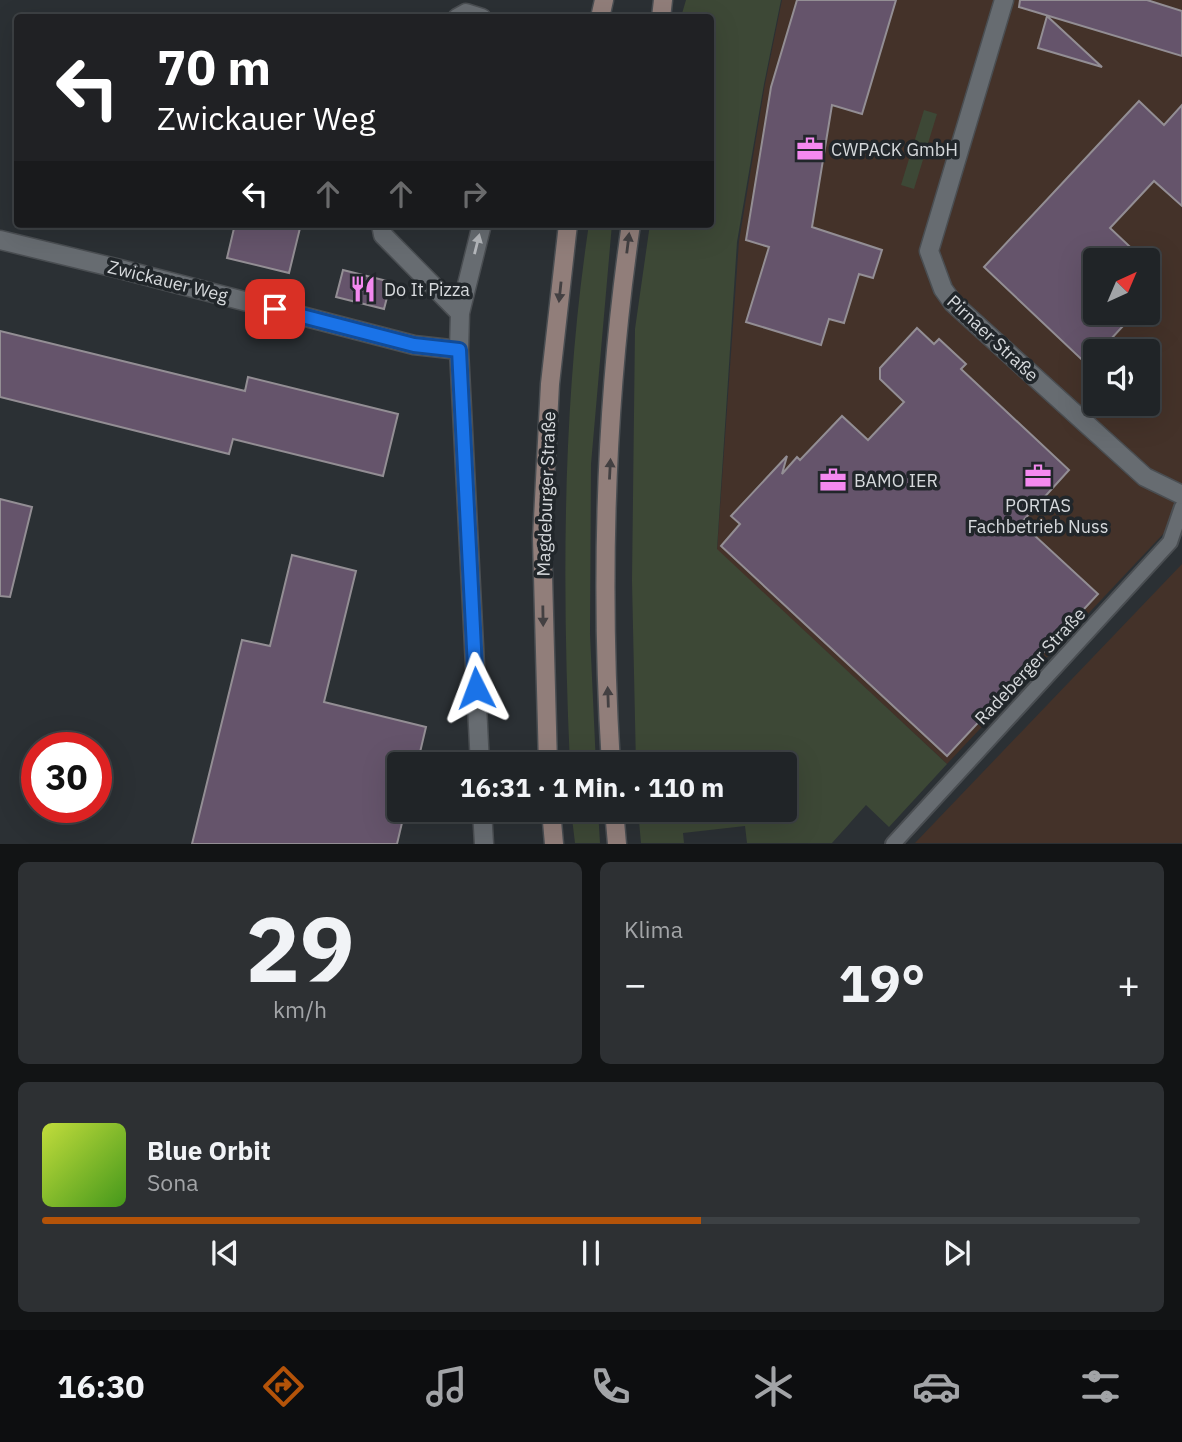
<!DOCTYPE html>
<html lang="de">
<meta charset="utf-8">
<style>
:root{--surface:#202427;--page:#2d3033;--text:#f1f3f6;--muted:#a2a4a7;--line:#3d4144;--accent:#b45309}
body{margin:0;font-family:"IBM Plex Sans",sans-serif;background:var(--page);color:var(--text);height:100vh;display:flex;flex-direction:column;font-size:26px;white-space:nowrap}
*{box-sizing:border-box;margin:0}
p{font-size:23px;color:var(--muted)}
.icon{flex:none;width:38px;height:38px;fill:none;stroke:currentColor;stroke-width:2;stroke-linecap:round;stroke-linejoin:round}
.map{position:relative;height:844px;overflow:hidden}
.details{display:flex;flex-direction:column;gap:18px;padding:18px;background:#121415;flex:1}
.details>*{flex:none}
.guide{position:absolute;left:14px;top:14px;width:700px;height:214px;border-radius:7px;box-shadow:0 7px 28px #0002,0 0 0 2px var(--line);background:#202124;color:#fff;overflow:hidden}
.needle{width:46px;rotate:44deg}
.tools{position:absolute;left:1083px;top:248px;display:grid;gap:14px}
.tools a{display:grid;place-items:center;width:77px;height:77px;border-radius:7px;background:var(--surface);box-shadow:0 7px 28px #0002,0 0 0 2px var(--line);font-size:35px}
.speed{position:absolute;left:21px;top:732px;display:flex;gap:14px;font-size:35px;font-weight:700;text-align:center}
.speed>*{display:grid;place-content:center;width:91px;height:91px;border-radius:50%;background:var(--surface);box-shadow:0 7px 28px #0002,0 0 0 2px var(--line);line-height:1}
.speed .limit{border:10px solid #d22;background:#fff;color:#111}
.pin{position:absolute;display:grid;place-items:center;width:60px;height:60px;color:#fff;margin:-30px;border-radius:14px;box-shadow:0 4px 10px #0006}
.me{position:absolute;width:77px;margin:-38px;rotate:357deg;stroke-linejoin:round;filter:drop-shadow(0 0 5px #0008)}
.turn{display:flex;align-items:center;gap:24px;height:147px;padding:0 28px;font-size:32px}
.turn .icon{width:91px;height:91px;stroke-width:2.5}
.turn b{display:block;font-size:49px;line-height:60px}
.lanes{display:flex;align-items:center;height:66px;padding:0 28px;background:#0003;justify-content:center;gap:35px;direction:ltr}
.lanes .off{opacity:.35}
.big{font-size:52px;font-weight:800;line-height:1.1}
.details .tile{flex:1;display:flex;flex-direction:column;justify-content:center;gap:10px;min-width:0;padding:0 24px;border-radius:10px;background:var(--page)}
.details .dial{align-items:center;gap:0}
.dial b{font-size:91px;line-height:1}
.song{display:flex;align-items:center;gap:21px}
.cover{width:84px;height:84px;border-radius:10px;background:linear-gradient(135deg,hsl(70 70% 55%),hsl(100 70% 35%))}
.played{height:7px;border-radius:4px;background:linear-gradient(90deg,var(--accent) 60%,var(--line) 60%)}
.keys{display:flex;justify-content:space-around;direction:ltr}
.heat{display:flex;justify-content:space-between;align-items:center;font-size:38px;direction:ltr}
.details .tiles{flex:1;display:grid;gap:18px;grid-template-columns:1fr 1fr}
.tile:last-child{grid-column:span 2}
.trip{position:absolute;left:387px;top:752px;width:410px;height:70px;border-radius:7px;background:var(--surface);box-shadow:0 7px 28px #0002,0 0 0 2px var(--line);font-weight:800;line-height:70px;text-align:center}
.tab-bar{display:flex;height:112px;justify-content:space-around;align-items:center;background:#0d0e10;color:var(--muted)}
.tab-bar .icon{width:49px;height:49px}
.tab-bar .active{color:var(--accent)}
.tab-bar b{font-size:32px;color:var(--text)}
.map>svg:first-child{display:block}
.commercial{fill:#443229;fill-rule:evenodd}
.green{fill:#3d4836}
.building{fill:#65546b;stroke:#938e94;stroke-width:2}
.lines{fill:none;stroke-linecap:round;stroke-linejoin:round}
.service-casing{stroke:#4a4e52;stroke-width:18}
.minor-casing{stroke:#4a4e52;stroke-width:21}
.secondary-casing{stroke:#4a4e52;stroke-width:21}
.service{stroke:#676c71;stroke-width:14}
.minor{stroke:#676c71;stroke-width:18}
.secondary{stroke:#917e7a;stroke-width:18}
.oneway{fill:#434042}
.oneway2{fill:#b5b8bc}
.route-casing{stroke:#114b97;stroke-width:18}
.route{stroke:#1a73e8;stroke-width:12}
.labels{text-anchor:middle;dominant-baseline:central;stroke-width:7;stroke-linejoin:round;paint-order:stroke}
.poi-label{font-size:18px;fill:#d6d9dc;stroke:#21262a;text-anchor:start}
.street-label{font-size:18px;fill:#d6d9dc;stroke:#21262a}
</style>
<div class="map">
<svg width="1182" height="844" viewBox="0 0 1182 844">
<rect width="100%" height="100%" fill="#2b3034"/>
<!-- commercial -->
<path class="commercial" d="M782 0H1182V501L1165 532 947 764 717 550 739 241 765 84ZM1096 261H1148V313H1096ZM1096 352H1148V404H1096Z
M1182 564V843H915Z"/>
<!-- green -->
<path class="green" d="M686 0H781L764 84 737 242 717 549 947 764 889 827 866 805 832 843H747L745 826 683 833 684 843H641L638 810H784V765H636L632 581 635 329 650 224H710V18L681 17Z
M924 110 937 114 914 189 901 185Z
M589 224H612L591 464 590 634 596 765H570C562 585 562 402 589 224Z
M571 810H598L600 843H575Z"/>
<!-- building -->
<path class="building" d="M797 0H896L862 114 832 105 812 227 882 250 873 278 859 274 844 323 829 319 821 345 746 322 769 247 746 240 771 87Z
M1020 0H1147L1182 11V56L1019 7Z
M1047 16 1102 67 1038 48Z
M1139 101 1164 125 1182 105V206L1154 181 1110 228 1145 261H1096V313H1135L1099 352H1096V373L984 267Z
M235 224H301L289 273 227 258Z
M343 270 391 282 384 309 336 297Z
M917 328 934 344 939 339 966 364 961 369 1069 470 1021 523 1098 594 947 756 721 546 740 524 731 516 787 456 782 474 797 457 800 460 842 416 868 440 904 402 880 379V368Z
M0 331 245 391 248 377 398 414 383 476 233 439 229 454 0 397Z
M0 499 32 507 10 597 0 596Z
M292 555 356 571 324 702 426 727 417 765H399V810H405L397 844H192L242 640 270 646Z"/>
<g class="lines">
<!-- service casing -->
<g class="service-casing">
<path id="service" d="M893 844 1170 542 1182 507"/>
</g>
<!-- minor casing -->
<g class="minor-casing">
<path id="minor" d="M1004 0 929 251 943 289 953 303 1145 477 1182 495
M457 18 466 13 482 18
M381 224 383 235 460 313
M0 240 120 269 414 345 459 350
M480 765 459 350 460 313 482 224
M482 810 484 844"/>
</g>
<!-- secondary casing -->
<g class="secondary-casing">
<path id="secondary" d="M600 18 604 0
M661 18 663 0
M548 765 542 538 550 384 568 224
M611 765C600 586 605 402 631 224
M551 810 554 844
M614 810 617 844"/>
</g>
<!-- service -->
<use href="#service" class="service"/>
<!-- minor -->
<use href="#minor" class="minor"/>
<!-- secondary -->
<use href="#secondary" class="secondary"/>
</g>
<!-- one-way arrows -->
<defs><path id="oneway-solid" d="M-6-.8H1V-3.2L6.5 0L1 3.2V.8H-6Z" transform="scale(1.75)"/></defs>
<g class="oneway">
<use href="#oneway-solid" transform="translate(628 243) rotate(-83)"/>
<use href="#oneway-solid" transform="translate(560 292) rotate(96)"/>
<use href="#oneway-solid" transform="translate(610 469) rotate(-87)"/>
<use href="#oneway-solid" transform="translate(543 616) rotate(89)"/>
<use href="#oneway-solid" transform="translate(608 697) rotate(-92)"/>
</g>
<use class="oneway2" href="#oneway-solid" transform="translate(477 244) rotate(-76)"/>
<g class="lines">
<!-- route casing -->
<g class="route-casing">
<path id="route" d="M275 309 414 345 459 350 476 688"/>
</g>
<!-- route -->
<use href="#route" class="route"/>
</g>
<!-- icons -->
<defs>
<g id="office-bare" transform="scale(2.1)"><path d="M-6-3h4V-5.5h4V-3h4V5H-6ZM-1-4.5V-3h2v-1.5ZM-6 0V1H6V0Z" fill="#f489f0" stroke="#21262a" stroke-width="2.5" paint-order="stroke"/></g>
<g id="restaurant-bare" transform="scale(2.1)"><path d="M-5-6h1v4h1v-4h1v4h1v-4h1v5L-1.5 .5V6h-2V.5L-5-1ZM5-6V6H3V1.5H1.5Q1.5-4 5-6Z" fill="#f489f0" stroke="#21262a" stroke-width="2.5" paint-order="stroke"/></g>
</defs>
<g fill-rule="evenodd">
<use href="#office-bare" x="810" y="149"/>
<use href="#restaurant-bare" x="363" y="289"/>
<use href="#office-bare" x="1038" y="476"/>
<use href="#office-bare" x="833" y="480"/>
</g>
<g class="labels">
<!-- poi labels -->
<g class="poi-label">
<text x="831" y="149">CWPACK GmbH</text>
<text x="384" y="289">Do It Pizza</text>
<text x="854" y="480">BAMO IER</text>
<text x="1038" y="505" text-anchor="middle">PORTAS<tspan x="1038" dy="21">Fachbetrieb Nuss</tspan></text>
</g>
<!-- street labels -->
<g class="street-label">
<text transform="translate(168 281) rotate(14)">Zwickauer Weg</text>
<text transform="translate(993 338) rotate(43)">Pirnaer Straße</text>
<text transform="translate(546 494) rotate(-88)">Magdeburger Straße</text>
<text transform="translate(1030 666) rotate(-47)">Radeberger Straße</text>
</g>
</g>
</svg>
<div class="tools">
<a><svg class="needle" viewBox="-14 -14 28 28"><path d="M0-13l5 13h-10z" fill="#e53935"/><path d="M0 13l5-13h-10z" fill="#a2a4a7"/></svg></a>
<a><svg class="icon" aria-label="sound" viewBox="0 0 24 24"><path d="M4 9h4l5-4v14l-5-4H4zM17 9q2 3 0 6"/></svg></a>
</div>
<div class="speed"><div class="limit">30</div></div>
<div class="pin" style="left:275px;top:309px;background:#d93025"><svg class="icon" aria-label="arrive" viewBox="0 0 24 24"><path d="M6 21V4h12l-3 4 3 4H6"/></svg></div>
<svg class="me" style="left:476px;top:688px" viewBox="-20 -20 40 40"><path d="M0-17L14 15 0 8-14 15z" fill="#1a73e8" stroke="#fff" stroke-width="4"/></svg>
<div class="trip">16:31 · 1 Min. · 110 m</div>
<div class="guide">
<div class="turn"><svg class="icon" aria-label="left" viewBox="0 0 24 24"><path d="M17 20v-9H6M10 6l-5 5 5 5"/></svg><div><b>70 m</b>Zwickauer Weg</div></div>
<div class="lanes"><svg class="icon" aria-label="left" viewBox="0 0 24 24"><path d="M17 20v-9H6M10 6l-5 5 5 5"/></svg><svg class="icon off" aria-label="ahead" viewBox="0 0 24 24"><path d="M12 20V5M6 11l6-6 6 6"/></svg><svg class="icon off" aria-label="ahead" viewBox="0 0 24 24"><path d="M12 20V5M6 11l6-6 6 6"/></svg><svg class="icon off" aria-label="right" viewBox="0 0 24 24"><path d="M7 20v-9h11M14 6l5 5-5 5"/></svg></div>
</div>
</div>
<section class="details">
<div class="tiles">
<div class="tile dial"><b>29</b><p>km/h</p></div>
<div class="tile"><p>Klima</p>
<div class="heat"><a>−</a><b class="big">19°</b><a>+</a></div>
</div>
<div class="tile">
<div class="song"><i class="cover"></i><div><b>Blue Orbit</b><p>Sona</p></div></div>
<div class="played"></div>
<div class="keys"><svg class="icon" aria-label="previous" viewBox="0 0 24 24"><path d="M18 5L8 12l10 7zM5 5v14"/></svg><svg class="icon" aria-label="pause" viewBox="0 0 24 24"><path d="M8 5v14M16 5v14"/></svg><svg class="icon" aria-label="next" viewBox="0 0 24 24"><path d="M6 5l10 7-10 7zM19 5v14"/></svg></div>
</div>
</div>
</section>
<nav class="tab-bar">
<b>16:30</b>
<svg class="icon active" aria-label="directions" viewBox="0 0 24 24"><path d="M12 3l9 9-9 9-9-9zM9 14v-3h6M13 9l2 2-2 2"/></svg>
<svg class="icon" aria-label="music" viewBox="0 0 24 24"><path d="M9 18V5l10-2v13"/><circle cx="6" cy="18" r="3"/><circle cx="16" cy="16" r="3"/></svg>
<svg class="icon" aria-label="phone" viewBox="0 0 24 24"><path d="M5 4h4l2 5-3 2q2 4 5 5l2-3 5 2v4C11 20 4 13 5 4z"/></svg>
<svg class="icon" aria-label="climate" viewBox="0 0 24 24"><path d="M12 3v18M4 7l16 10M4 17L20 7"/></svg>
<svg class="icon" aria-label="car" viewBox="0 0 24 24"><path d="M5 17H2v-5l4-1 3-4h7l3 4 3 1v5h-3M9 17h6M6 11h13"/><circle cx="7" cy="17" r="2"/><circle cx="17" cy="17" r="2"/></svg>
<svg class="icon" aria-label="filters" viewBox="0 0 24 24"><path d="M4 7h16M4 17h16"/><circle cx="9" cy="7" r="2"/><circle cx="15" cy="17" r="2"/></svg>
</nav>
